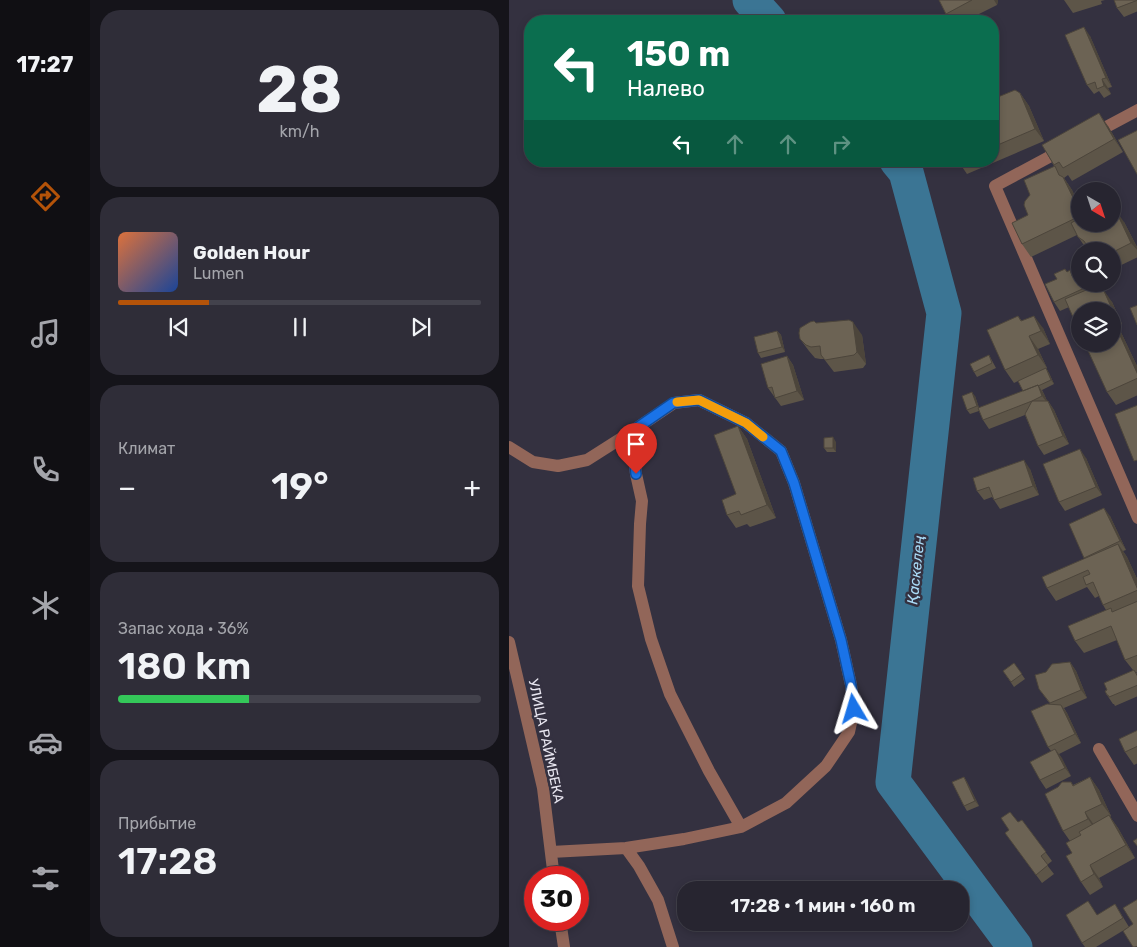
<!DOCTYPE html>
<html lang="ru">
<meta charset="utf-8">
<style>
:root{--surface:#272530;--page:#2f2d38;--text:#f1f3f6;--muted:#a4a5ab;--line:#43424c;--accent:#b45309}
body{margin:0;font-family:Rubik,sans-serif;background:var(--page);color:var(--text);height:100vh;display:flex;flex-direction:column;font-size:19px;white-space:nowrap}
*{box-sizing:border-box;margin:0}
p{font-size:16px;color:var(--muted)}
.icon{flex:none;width:28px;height:28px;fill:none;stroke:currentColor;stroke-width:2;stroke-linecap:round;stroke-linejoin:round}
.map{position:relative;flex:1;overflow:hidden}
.drawer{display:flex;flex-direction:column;gap:10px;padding:10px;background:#15141a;width:419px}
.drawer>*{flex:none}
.top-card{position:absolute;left:15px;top:15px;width:475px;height:152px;border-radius:20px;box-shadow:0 2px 8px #0003,0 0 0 1px var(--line);background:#0b6e4f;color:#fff;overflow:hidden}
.needle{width:32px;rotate:141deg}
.buttons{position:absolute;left:562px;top:182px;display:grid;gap:10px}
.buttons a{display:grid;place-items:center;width:50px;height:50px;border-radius:50%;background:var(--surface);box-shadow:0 2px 8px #0003,0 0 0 1px var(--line);font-size:25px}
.speed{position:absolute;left:15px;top:866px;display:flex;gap:10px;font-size:25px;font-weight:700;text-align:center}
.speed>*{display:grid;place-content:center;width:65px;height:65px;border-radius:50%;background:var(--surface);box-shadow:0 2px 8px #0003,0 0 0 1px var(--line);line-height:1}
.speed .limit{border:8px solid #d22;background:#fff;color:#111}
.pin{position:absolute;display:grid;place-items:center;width:42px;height:42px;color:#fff;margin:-51px -21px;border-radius:50% 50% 50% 0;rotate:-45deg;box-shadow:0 0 5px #0007}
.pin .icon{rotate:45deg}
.me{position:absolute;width:55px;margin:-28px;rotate:353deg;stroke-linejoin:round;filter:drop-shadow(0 0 4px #0008)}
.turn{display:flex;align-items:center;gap:18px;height:105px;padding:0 20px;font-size:22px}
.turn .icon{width:65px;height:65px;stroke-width:2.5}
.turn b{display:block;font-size:35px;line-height:42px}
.lanes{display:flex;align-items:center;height:48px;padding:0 20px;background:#0003;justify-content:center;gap:25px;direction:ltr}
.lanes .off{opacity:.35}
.big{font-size:38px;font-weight:600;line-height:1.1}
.drawer .widget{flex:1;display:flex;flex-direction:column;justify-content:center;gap:8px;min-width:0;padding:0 18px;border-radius:20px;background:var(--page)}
.drawer .dial{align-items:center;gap:0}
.dial b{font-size:65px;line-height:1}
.song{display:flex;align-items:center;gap:15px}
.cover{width:60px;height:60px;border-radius:8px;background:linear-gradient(135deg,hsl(20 70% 55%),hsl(220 70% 35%))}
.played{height:5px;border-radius:2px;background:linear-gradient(90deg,var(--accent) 25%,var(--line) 25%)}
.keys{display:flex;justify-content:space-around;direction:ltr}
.heat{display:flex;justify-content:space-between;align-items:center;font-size:28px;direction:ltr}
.charge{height:8px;border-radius:4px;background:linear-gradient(90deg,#34c759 36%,var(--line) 0)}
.trip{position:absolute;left:168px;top:881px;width:292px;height:50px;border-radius:20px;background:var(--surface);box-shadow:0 2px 8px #0003,0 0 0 1px var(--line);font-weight:600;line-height:50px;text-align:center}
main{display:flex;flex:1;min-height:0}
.dock{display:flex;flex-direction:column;width:90px;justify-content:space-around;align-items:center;background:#100f13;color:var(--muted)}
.dock .icon{width:35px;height:35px}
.dock .active{color:var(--accent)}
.dock b{font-size:22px;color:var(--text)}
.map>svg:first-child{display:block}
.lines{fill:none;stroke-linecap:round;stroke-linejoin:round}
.river{stroke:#3b7594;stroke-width:35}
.minor{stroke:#926659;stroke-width:12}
.wall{fill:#5d5548}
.shaded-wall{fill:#4c453b}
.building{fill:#6c6354;stroke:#4c453b}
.route-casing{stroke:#114b97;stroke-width:12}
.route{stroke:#1a73e8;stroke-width:9}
.slow{stroke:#f59e0b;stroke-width:9}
.labels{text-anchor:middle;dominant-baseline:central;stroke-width:5;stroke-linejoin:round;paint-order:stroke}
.street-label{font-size:14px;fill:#e8e6f0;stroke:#343140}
.water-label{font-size:15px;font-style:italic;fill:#aadbf7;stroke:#343140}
</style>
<main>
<nav class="dock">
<b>17:27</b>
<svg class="icon active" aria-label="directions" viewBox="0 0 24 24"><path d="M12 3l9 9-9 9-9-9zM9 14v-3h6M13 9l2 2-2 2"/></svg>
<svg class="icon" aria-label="music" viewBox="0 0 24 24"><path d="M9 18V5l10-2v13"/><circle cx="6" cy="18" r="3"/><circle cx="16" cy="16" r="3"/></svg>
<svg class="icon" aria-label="phone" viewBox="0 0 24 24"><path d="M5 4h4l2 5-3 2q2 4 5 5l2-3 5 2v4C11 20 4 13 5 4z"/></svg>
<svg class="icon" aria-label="climate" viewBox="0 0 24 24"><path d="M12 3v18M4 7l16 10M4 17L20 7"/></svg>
<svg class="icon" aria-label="car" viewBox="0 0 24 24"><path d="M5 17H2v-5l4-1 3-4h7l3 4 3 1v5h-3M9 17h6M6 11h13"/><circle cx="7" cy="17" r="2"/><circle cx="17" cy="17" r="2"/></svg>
<svg class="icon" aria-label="filters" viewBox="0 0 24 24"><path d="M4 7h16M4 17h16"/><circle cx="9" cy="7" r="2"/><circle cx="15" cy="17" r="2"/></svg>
</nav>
<section class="drawer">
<div class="widget dial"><b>28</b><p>km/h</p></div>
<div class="widget">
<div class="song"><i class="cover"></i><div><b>Golden Hour</b><p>Lumen</p></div></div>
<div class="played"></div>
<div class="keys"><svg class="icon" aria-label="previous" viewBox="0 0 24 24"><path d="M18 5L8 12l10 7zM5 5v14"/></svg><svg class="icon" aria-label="pause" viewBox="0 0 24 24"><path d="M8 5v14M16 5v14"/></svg><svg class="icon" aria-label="next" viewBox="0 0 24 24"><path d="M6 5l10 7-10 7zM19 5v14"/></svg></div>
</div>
<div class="widget"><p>Климат</p>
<div class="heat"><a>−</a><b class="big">19°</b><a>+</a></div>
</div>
<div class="widget"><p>Запас хода · 36%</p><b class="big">180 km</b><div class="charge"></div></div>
<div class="widget"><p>Прибытие</p><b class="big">17:28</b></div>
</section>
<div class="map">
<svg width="629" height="947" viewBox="0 0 629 947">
<rect width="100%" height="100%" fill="#343140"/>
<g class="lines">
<!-- river -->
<path class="river" d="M241 0 260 21
M388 161 397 172 435 313 384 782 506 947"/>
<!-- minor -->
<path class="minor" d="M584 134 629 110
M555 149 486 186 629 518
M122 432 127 474 133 501 131 524 129 586 142 639 161 694 200 771 232 827
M0 447 24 462 49 466 78 460 122 432 165 403 190 400 237 423 272 451 285 483 332 640 342 685 345 709 340 732 317 766 277 803 232 827 175 839 117 848 42 852
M0 642 34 788 45 878
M590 749 629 816
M117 848 130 866 149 900 164 947
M51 920 55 947"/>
</g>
<!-- wall -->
<path class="wall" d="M430 0H489V1L488 5 456 21H442L437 14Z
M555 0H596L592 1 593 4 564 13Z
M629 0V11L615 17 608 8Z
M581 36 603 87 599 88 602 94 595 98 590 91 585 94 578 85Z
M511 93 520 106 535 141 458 174 449 161H484V99Z
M599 126 614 152 563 181 559 175 555 178 563 190 571 207V224L615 222 629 249V257L604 269V251L576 247 568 235 522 257 513 244 519 215 545 166 533 145Z
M558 272 564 276 571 284H583L585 288 603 302 613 324 609 326 629 368V395L607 405 598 392 604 344V311L560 307 551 311 545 302 548 279Z
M509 316 513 321 534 328 541 344 529 349 538 368H537L540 373 545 384 533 390 535 394 538 401H539L545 410 560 444 535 455 529 446 516 415 480 429 474 420 470 411 461 414 458 410 466 396 470 408 514 391 509 381 505 383 496 370Z
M307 323 353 335 357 364 354 368 325 372 315 359H311L306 358 300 351 291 339Z
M268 331 272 335 276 352 252 358 249 353Z
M480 355 487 368 468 377 465 372Z
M278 356 284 365 295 400 272 406 259 388Z
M229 426 238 439 267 518 241 527 238 524 227 528 218 515 227 494Z
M327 442V452H318L315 448Z
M577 458 593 495 556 511 550 502Z
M521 469 530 495 491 509 483 497 475 500 468 491Z
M601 516 617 550 614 551 618 557 629 581V672H627L629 674V696L606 706 605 704H604L598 695V690L624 670 616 660 608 640 575 653 566 641 597 610 594 605 590 596 586 598 578 587 547 601 538 588 576 559 560 524Z
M561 662 567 671 578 698 555 708 558 713 572 743 550 754 562 776 537 789 531 780 542 751 539 747 541 704 530 689 537 672Z
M505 663 516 679 505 687 494 671Z
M629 730V763L625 765 616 752Z
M455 777 458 782 470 806 458 811 455 806Z
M581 777 590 790 602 816 601 817 609 828 626 858 590 878 594 887 581 895 572 882 563 853 561 841 554 831 562 782 564 785Z
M513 820 543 861 538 865 545 874 533 883 496 833Z
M606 904 620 927 587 947H576L573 943 589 915Z"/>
<!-- shaded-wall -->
<path class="shaded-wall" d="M485 0H489V1L488 5Z
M575 27 581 36 603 87 597 78Z
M593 79 599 88 602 94 595 86Z
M511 93 520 106 535 141 526 129Z
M590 113 599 126 614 152 605 139Z
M554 177 563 190 571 207V212Z
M606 209 615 222 629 249V251L622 243Z
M594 289 603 302 613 324 604 311Z
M525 316 534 328 541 344 532 331Z
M604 318 609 326 629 368V375L604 320Z
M344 322 353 335 357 364 348 352Z
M268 331 272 335 276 352 273 347Z
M520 336 529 349 538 368 529 355Z
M278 356 284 365 295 400 288 391Z
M537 368 540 373 545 384 542 380Z
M529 385 535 394 540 405 533 396Z
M463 392 466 396 471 410 468 406Z
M539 401 545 410 560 444 554 436Z
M229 426 238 439 267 518 258 505Z
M324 437 327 442V452L324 448Z
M571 449 577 458 593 495 587 487Z
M515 460 521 469 530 495 524 486Z
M595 508 601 516 617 550 611 541Z
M609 544 618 557 629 581V589Z
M561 662 567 671 578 698 572 690Z
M552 705 558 713 572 743 566 734Z
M546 749 553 758 562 776 556 768Z
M455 777 458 782 470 806 466 801Z
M581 777 590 790 602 816 593 804Z
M576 812 585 825 588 832 579 819Z
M600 815 609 828 626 858 617 845Z
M581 865 590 878 594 887 585 874Z"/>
<!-- building -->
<path class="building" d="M430 0H463L437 14Z
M605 0H629L608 8Z
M453 16 455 21H441Z
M575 27 597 78 593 79 595 86 588 89 586 82 578 85 556 35Z
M506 90 511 93 526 129 484 147V99Z
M590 113 605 139 554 168 550 162 545 165 533 145Z
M629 130V176L609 140Z
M546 166 550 175 554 177 571 212V216L513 244 503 223 519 215 515 205 516 201 521 195 515 180Z
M604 206 606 209 622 243 604 252V251H577L576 247 577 244 575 241 569 237 562 223 571 218V224H604Z
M556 269 558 272 561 270 563 276 571 272V284H581L582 285 545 302 536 284 548 279 545 274Z
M582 288 594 289 604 311H571V333L556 299Z
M629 305V325H628L621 308Z
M509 316 512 321 525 316 532 331 520 336 529 355 496 370 478 330Z
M340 320 344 322 348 352 345 355 316 360 312 355 311 346 302 347 297 345 291 339 290 333 291 328 301 322 305 321 307 323Z
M604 320 629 375V378L598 392 576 344H604Z
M268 331 273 347 249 353 245 337Z
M480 355 483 363 465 372 461 364Z
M278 356 288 391 266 398 263 387 259 388 252 364Z
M537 368 542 380 529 386V385L514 391 509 381Z
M529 385 533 396 523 401H539L554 436 529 446 516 414 523 401 474 420 469 408Z
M463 392 468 406 458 410 453 396Z
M629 405V460L625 461 606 414Z
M229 426 258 505 232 515 230 511 218 515 213 500 227 494 205 435Z
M324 437V448H315V438Z
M571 449 587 487 550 502 534 464Z
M515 460 524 486 485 500 480 487 468 491 464 478Z
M595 508 611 541 575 558 560 524Z
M609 544 629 590 594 605 584 582 577 585 574 577 581 574 579 570 538 588 533 577Z
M629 601V655L616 660 602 626 566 641 559 626 602 608 603 612Z
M561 662 572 690 541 703 530 689 526 675 537 672 543 664Z
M505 663 513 674 502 682 494 671Z
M625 670 629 677V685L600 697 599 695H598L596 691 598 690 595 683Z
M538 704 552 705 566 734 539 747 522 711Z
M629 730V746L616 752 610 739Z
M546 749 556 768 531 780 521 762Z
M455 777 466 801 455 806 443 782Z
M581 777 593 804 576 812 579 819 554 831 536 794 549 787 553 782H562L564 786Z
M501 812 509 822 513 820 537 852 532 856 539 865 527 875 496 833 500 830 492 818Z
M600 815 617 845 581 865 585 874 572 882 557 856 563 853 557 843 572 835 570 832Z
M629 838V847L624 841Z
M629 899V946L626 947H624L614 931 624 924 614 908Z
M579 901 588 915 606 904 614 918 573 943 557 915Z"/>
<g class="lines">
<!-- route casing -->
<g class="route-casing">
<path id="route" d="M127 474 122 432 164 403 190 400 237 423 272 451 285 483 332 640 342 685 345 709"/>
</g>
<!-- route -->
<use href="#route" class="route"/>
<!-- slow -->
<path class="slow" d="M168 402 190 400 237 423 254 437"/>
</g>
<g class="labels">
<!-- street labels -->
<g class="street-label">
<text transform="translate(37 741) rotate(78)">УЛИЦА РАЙМБЕКА</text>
</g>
<!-- water labels -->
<g class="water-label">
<text transform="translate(407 570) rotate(-84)">Қаскелең</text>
</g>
</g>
</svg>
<div class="buttons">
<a><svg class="needle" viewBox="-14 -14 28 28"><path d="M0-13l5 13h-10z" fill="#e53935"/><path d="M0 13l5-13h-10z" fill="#a4a5ab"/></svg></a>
<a><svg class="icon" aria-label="search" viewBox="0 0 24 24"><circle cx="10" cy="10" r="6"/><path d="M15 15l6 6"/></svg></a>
<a><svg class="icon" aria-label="layers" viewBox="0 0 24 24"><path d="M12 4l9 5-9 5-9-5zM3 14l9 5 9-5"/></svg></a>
</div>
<div class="speed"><div class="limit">30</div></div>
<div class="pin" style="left:127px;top:474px;background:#d93025"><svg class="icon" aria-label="arrive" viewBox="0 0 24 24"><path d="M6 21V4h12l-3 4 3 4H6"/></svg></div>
<svg class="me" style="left:345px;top:709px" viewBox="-20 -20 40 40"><path d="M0-17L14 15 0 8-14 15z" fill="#1a73e8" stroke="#fff" stroke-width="4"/></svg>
<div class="trip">17:28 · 1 мин · 160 m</div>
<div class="top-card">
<div class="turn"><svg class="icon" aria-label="left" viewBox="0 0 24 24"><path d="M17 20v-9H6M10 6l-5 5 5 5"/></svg><div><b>150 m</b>Налево</div></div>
<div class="lanes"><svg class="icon" aria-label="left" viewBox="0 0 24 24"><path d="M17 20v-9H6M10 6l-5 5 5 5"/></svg><svg class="icon off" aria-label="ahead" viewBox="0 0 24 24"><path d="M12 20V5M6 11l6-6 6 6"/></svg><svg class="icon off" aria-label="ahead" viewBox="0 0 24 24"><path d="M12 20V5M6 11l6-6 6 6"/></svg><svg class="icon off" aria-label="right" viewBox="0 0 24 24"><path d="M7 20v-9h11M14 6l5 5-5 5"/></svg></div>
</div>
</div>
</main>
